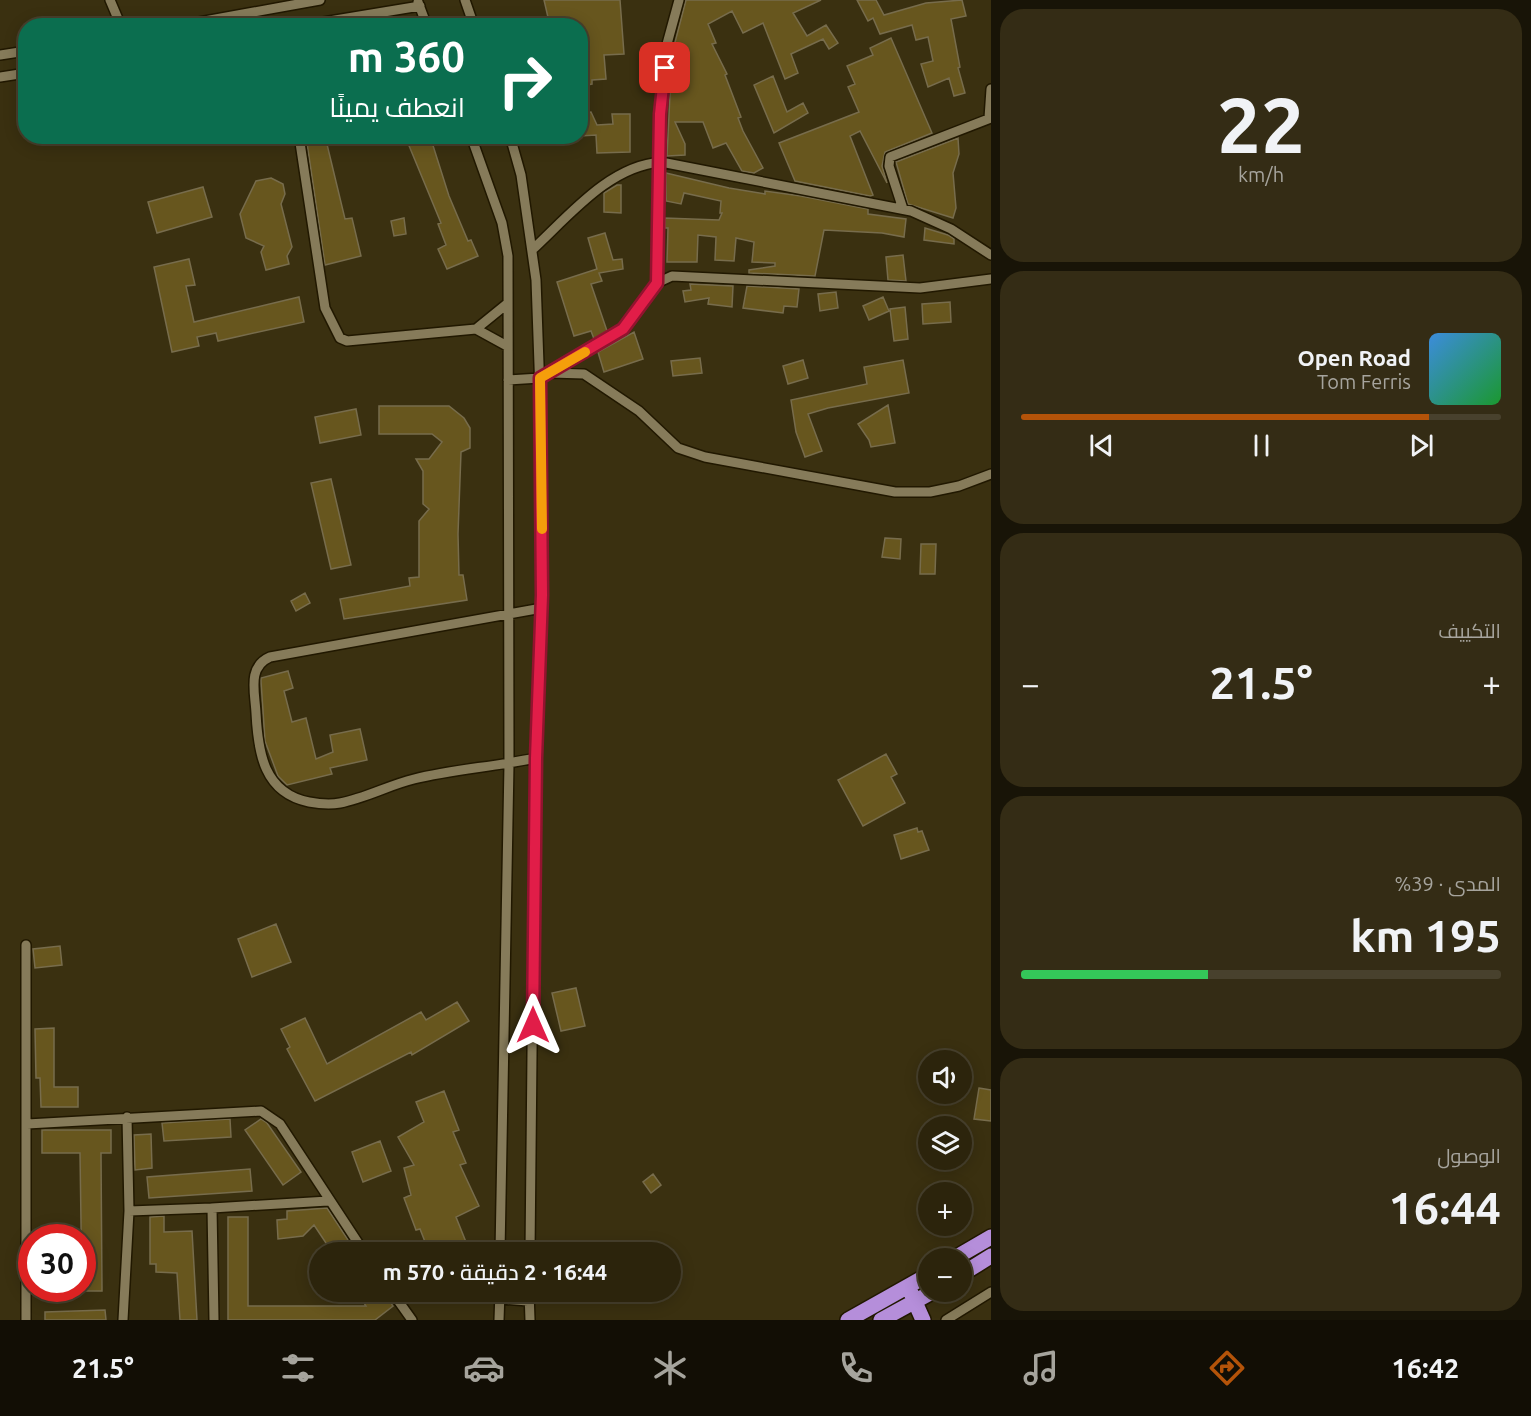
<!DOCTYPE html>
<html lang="ar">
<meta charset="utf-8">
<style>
:root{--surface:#2c240c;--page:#342c15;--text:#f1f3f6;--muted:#a6a49d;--line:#48412d;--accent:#b45309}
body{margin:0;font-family:Ubuntu,Cairo,sans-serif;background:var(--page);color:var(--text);direction:rtl;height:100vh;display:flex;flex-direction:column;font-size:22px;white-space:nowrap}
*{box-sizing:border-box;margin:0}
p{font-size:20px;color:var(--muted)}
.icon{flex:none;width:33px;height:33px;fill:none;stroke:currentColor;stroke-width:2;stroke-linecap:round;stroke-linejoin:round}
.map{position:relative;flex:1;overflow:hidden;direction:ltr}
.panel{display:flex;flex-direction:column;gap:9px;padding:9px;background:#181407;width:540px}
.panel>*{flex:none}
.guide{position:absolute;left:18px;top:18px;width:570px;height:126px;border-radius:24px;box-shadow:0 3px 15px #0003,0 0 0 2px var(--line);direction:rtl;background:#0b6e4f;color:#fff;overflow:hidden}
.tools{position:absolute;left:918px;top:1050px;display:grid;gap:12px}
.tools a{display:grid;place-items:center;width:54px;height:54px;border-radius:50%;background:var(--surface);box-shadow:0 3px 15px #0003,0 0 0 2px var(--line);font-size:30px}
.speed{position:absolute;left:18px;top:1224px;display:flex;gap:12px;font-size:30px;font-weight:700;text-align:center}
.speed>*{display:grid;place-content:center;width:78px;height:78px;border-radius:50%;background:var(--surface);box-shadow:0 3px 15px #0003,0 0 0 2px var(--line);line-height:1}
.speed .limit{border:9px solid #d22;background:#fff;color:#111}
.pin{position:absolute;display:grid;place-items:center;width:51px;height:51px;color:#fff;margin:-26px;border-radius:12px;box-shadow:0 3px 9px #0006}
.me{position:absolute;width:66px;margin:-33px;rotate:0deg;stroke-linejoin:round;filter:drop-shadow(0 0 4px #0008)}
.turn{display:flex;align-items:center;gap:21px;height:126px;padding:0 24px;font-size:27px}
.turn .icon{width:78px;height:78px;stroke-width:2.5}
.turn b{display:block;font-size:42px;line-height:51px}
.big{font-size:45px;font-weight:600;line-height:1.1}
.panel .card{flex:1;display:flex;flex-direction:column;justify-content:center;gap:9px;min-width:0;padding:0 21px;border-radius:24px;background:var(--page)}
.panel .dial{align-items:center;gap:0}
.dial b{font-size:78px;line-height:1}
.song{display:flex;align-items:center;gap:18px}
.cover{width:72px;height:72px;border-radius:9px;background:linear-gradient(135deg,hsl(210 70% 55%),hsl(130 70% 35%))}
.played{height:6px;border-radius:3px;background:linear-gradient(90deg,var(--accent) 85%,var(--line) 85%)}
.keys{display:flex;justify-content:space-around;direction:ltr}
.heat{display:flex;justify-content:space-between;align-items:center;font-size:33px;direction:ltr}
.charge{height:9px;border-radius:4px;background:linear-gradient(90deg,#34c759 39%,var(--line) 0)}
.trip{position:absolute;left:309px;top:1242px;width:372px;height:60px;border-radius:30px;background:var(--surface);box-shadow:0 3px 15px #0003,0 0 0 2px var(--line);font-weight:600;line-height:60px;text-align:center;direction:rtl}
.tabs{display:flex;height:96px;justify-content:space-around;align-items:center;background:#120e05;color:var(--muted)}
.tabs .icon{width:42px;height:42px}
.tabs .active{color:var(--accent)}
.tabs b{font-size:27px;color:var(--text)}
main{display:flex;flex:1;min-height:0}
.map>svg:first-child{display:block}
.building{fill:#67561e;stroke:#776c4c;stroke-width:1.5}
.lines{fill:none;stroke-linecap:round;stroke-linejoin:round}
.minor-casing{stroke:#211800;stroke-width:12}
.trunk-casing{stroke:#211800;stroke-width:18}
.minor{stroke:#867b5a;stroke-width:9}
.trunk{stroke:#b58eda;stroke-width:15}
.route-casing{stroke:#92132f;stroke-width:15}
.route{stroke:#e11d48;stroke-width:10}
.slow{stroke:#f59e0b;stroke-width:10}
</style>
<main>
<section class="panel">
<div class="card dial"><b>22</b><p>km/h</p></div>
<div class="card">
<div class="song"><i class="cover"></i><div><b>Open Road</b><p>Tom Ferris</p></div></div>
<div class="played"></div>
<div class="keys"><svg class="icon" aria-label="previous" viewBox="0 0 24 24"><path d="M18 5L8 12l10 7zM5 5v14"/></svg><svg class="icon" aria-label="pause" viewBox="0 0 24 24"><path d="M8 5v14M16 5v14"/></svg><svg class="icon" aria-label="next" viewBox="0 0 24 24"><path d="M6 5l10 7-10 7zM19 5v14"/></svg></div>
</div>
<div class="card"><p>التكييف</p>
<div class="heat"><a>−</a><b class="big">21.5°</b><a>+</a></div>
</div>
<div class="card"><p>المدى · 39%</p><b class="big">195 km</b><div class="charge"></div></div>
<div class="card"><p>الوصول</p><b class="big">16:44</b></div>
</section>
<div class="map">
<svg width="991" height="1320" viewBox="0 0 991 1320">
<rect width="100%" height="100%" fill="#3a3010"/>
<!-- building -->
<path class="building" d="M544 0H620L624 54 604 55 606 79 592 80V84L580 86V26H550Z
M686 0H821L793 13 807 36 826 25 838 43 829 49 823 39 791 54 798 73 785 79 763 23 743 33 732 11 708 24 716 43 712 44 727 74 725 75 741 117 738 118 743 131 763 168 754 173 742 171 726 143 713 148 703 122H675L685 144V155L667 156 671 74 684 73 673 50Z
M857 0H876L884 15 926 3 962 0 966 16 951 19 960 67 958 68 965 93 954 96 949 78 928 87 921 64 933 61 928 37 916 40 912 25 880 34 873 18 868 21Z
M891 38 932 133 885 152 882 166 887 183 860 131 850 136 873 195 870 196 795 181 779 143 859 112 848 87 855 84 847 66 873 55 870 48Z
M773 76 787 112 803 103 808 113 774 133 754 85Z
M591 112 597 125 613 124 612 114H630V152L597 153 596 135 580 136V113Z
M306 136H325L345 219 352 218 361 256 325 265Z
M405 136H430L449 196 468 241 471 240 478 256 447 269 438 249 446 245 438 224 441 223Z
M958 138 959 154 953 173 956 208 953 218 908 204 896 162Z
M666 173 729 188 765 194V191L801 196 868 209V214L906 219 904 237 882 233 824 230 815 276 749 273V270L775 266V263L752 262 754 242 736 238 734 261 715 260 716 237 698 235 697 262H667L668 228H665V218L719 220 722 213H720L721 201 684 193 681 204 666 201Z
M271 178 283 184 285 194 281 204 292 247 287 256 289 264 266 270 261 252 264 246 246 238 240 214 256 181Z
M617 185H621V213L604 212V193Z
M203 187 212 217 157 233 148 202Z
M404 218 406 234 394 236 391 221Z
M925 228 948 235 954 239V244L924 240Z
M605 233 613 260 622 259 623 269 599 273 602 281 591 284 607 331 594 339 591 331 574 336 557 282 597 269 588 238Z
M903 255 906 281 888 280 886 257Z
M189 259 195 285 186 286 194 322 299 297 304 322 218 341 216 333 197 337 199 346 172 352 154 267Z
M690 284 733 286 732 307 708 304 709 298 685 302 683 291 691 290Z
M747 286 799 289 797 307 784 306 783 313 743 308Z
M836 292 838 308 820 311 818 294Z
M883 297 889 311 869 320 863 306Z
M950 302 951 322 923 324 922 304Z
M905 307 908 339 894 341 890 309Z
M634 332 643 359 604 372 598 352Z
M700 358 702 373 673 376 671 361Z
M803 360 808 378 788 384 783 366Z
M903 360 909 393 828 408 808 414 822 451 805 457 796 432 791 400 867 384 864 367Z
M888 405 895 443 871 447 869 440 858 424Z
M379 406H449L464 418 470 428V448L461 452 458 534 459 575H463L467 600 344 619 340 599 410 586 409 578 419 577V521L429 509 423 504V471L416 459H429L442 442 432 434H379Z
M356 409 361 435 320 443 315 417Z
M331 479 351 565 331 569 311 483Z
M885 538 901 539 900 559 882 557Z
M921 544H936L935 574H920Z
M305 593 310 603 296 611 291 601Z
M288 671 293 688 284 691 292 722 306 718 316 759 333 752 330 735 360 729 367 760 330 768 332 774 287 785 278 776 265 741 261 681V678Z
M886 754 897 774 891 777 905 803 863 826 838 780Z
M917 828 918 832 922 831 929 850 901 859 894 835Z
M276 924 291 962 252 977 238 939Z
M60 946 62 965 35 968 33 949Z
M576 988 585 1026 561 1031 552 993Z
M457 1002 469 1021 412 1055 411 1052 315 1101 287 1049 290 1047 281 1029 305 1018 327 1064 421 1012 426 1020Z
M54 1028V1087H78V1107H41L40 1078H36L35 1029Z
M979 1088 991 1090V1121L974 1119Z
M444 1091 459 1130 453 1132 466 1163 460 1165 479 1206 456 1217 470 1252H429L420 1229 416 1230 404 1198 411 1195 404 1168 414 1165 398 1137 424 1122 416 1102Z
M230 1119 231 1137 164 1141 162 1123Z
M261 1119 267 1123 301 1172 283 1185 245 1130Z
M42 1130H111V1153H101L102 1291H82L80 1153H42Z
M151 1134 152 1168 135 1170 134 1135Z
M380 1141 391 1171 363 1182 352 1152Z
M250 1169 252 1191 149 1198 147 1177Z
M653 1174 661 1185 651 1193 643 1182Z
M327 1208 356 1252H332L314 1225 303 1236 278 1239 277 1220 287 1219V1211Z
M164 1216V1232L192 1231 197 1320H180L177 1273 156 1272V1264H150V1217Z
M228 1217H248V1306H366L357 1292H383L393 1306 375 1320H228Z
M105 1310 106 1320H45V1312Z"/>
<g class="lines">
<!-- minor casing -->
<g class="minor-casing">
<path id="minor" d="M110 0 121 26
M465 0 474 26
M418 2 427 26
M177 26 320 0
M299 26 420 6
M0 55 26 51
M0 77 26 73
M989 118 991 89
M299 136 325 308 340 338 347 341 476 329 507 346
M471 136 502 223 508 256 509 764 500 1252
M510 136 521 175 536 280 540 393 542 595 535 758 530 1252
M903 209 889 166 890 157 991 118
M532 250C569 216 609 166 661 162L911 211 951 229 991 255
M657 283 661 114 667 44 679 0
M476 329 508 303
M554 372 623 329 657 283 672 276 920 288 991 279
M508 380 540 378 551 373 584 374 639 411 678 448 705 457 895 492H930L959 486 991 474
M535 758C495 767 454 769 414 779 389 785 366 798 340 803 329 805 320 804 309 802 264 793 258 753 256 713 255 692 247 667 270 657L542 608
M26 945V1320
M27 1124 261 1111 280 1124 364 1252
M129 1211 212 1208
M392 1292 412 1320
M529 1292 530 1320
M500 1299 528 1301
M123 1320 129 1211 127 1117
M214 1320 212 1208 328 1201
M499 1320 500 1292
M946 1320 991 1292"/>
</g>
<!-- trunk casing -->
<g class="trunk-casing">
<path id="trunk" d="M955 1258 991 1237
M962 1274 991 1256
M911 1293 923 1320
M848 1320 928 1275
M881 1320 932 1292"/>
</g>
<!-- minor -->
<use href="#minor" class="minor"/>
<!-- trunk -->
<use href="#trunk" class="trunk"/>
</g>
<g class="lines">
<!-- route casing -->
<g class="route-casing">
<path id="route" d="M533 1025 536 758 542 595 540 378 623 329 657 283 660 114 665 68"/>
</g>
<!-- route -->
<use href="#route" class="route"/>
<!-- slow -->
<path class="slow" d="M542 529 540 378 585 352"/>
</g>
</svg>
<div class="tools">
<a><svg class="icon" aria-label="sound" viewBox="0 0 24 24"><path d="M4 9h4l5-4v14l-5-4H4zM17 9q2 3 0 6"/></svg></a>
<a><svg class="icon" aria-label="layers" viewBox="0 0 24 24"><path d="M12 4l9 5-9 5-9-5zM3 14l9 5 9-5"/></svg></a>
<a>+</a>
<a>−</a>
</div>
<div class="speed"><div class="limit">30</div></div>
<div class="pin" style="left:665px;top:68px;background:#d93025"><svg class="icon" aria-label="arrive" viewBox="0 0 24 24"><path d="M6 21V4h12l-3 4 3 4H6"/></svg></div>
<svg class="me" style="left:533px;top:1025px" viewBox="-20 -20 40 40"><path d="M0-17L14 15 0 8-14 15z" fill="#e11d48" stroke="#fff" stroke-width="4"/></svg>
<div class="trip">16:44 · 2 دقيقة · 570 m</div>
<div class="guide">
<div class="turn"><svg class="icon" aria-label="right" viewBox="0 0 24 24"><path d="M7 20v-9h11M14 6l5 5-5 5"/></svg><div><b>360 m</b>انعطف يمينًا</div></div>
</div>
</div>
</main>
<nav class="tabs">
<b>16:42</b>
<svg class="icon active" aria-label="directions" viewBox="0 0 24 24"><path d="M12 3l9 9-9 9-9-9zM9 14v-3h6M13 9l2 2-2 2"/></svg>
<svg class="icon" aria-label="music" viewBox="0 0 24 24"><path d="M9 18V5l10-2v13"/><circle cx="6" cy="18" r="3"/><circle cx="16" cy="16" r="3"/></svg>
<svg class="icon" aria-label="phone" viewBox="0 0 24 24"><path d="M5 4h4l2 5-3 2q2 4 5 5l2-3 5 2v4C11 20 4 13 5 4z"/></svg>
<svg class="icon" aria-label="climate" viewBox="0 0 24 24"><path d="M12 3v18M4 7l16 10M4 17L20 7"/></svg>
<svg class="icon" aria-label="car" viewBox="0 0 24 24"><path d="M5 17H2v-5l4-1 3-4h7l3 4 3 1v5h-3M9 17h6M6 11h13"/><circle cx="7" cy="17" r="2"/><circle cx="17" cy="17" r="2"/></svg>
<svg class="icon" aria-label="filters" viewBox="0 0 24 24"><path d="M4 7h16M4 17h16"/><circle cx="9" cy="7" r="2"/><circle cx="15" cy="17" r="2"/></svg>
<b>21.5°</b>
</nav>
